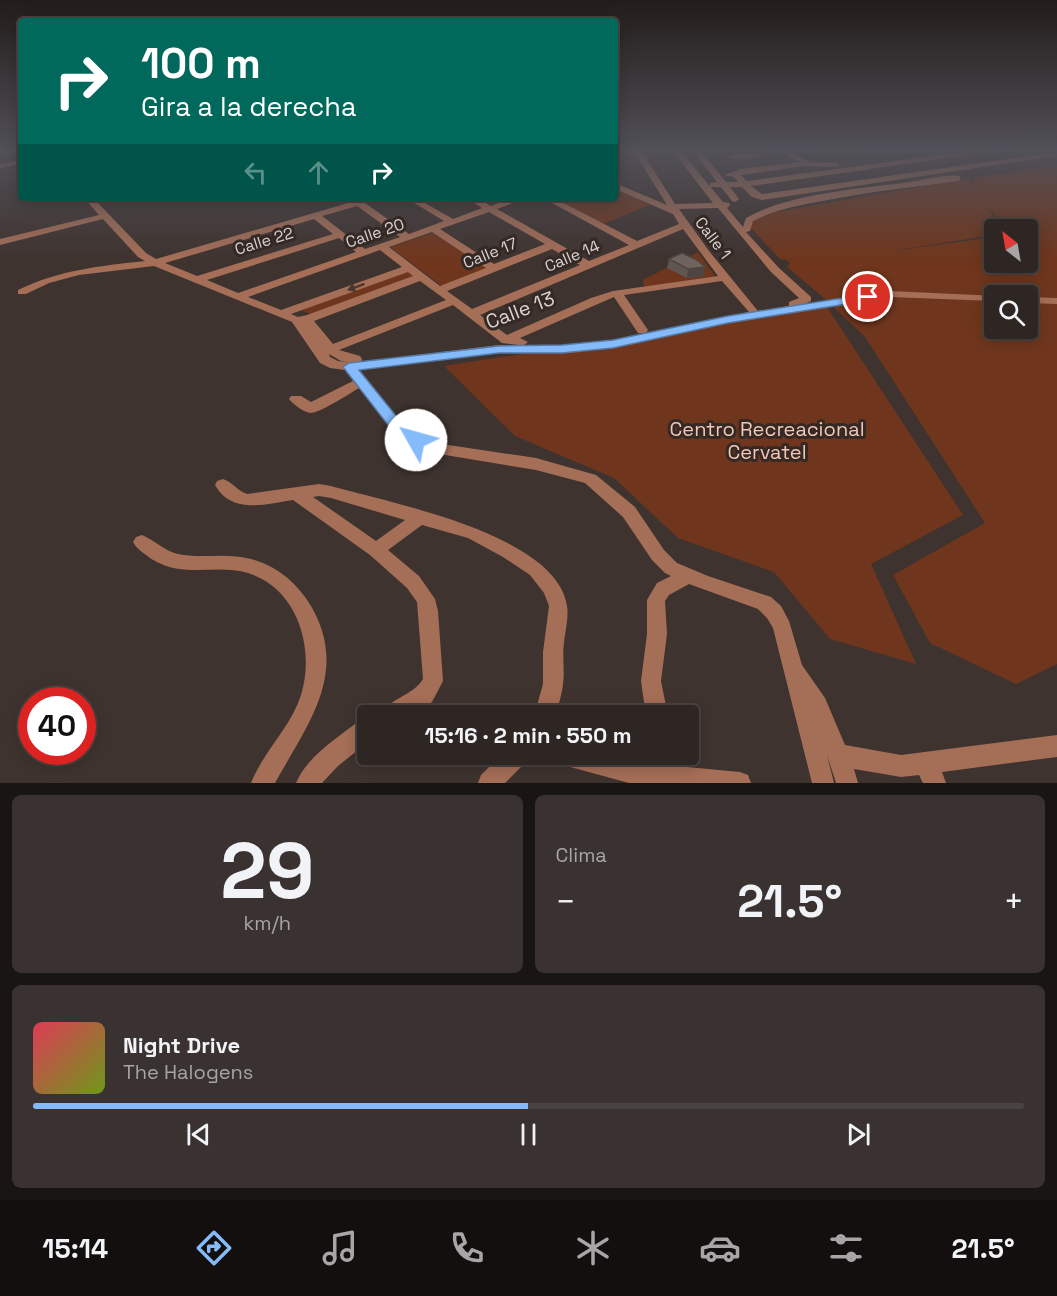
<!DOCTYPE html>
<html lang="es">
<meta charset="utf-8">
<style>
:root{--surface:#2e2623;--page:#3a3230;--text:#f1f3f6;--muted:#a7a5a6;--line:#494341;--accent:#86bbfb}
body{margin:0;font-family:"Space Grotesk",sans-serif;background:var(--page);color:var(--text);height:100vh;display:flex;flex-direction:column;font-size:22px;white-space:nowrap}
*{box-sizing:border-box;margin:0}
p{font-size:20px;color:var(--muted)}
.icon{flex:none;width:33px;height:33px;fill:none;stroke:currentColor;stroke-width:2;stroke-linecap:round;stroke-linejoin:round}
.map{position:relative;height:783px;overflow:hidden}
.drawer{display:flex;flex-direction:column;gap:12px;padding:12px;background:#191513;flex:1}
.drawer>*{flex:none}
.top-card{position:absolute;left:18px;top:18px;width:600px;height:183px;border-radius:6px;box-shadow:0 3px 15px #0003,0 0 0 2px var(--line);background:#00695c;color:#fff;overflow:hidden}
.needle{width:39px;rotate:329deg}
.tools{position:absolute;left:984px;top:219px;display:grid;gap:12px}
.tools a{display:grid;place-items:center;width:54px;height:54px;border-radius:6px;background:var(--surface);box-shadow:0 3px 15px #0003,0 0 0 2px var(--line);font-size:30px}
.speed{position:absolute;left:18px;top:687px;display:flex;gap:12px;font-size:30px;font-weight:700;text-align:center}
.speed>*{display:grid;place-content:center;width:78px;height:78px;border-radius:50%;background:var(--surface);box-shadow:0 3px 15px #0003,0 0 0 2px var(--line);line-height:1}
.speed .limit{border:9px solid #d22;background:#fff;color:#111}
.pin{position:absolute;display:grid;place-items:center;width:51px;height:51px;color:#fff;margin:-26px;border:3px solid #fff;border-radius:50%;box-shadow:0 2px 6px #0007}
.me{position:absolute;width:66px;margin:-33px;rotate:308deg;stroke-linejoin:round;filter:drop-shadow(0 0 4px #0008)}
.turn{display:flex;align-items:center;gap:21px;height:126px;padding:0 24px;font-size:27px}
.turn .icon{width:78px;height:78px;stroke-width:2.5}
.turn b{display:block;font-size:42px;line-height:51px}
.lanes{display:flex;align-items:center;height:57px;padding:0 24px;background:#0003;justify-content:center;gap:30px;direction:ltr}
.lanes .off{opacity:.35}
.big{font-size:45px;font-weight:600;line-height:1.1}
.drawer .widget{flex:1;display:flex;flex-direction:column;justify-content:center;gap:9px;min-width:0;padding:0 21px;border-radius:9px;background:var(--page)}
.drawer .dial{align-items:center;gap:0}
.dial b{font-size:78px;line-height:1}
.song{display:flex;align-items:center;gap:18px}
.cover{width:72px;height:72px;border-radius:9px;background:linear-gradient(135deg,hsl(350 70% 55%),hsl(80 70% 35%))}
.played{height:6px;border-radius:3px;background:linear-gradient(90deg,var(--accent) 50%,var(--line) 50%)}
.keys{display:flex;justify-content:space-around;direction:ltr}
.heat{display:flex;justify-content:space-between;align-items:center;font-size:33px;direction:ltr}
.drawer .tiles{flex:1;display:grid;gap:12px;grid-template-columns:1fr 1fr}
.widget:last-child{grid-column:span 2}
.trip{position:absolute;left:357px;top:705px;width:342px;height:60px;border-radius:6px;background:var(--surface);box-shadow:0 3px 15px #0003,0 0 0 2px var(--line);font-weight:600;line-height:60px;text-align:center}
.tab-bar{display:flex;height:96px;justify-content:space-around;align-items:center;background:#120f0e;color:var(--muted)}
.tab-bar .icon{width:42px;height:42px}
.tab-bar .current{color:var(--accent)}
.tab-bar b{font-size:27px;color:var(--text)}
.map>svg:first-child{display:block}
.green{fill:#6f361d;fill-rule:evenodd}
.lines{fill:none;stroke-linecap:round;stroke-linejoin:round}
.minor{fill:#a56e57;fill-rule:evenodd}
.wall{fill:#5f5551}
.shaded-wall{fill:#4e4542}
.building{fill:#6f635e;stroke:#4e4542;stroke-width:1.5}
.oneway{fill:#4b372f}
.route{fill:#86bbfb;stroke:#577aa3;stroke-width:1.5}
.labels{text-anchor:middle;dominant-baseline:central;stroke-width:6;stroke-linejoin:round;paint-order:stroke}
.far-street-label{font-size:16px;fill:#d9d2cf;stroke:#342925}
.street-label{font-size:20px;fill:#d9d2cf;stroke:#342925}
.park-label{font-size:20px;fill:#f3c6b3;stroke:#342925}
</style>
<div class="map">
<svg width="1057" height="783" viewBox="0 0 1057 783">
<rect width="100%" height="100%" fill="#3e332f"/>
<!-- green -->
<path class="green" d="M1057 166V664L1016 684 930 643 893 575 985 523 865 337 825 299 787 267 790 264 787 260 780 259 750 227V223L765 214 969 178 976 189 972 178ZM987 206C1000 222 1006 229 1028 230V262H994V237L885 252 994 235V230L1009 229 993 217ZM994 296H1028V328H994Z
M615 189 650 205 603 224 552 198H615Z
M433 233 487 268 442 286 390 247Z
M698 252 715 276 648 287 644 286 643 280Z
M407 271 417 277 313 316 302 310Z
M827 307 963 515 871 564 916 664 830 639 774 572 678 538 614 478 515 436 444 366Z"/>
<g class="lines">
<!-- minor -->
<path class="minor" d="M633 150H641L675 204 713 203 672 150H680L723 202 729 203 730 205 727 208 743 227 746 218C791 193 858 189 909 182 925 180 944 174 960 176V180L957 181C916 187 874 191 833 199 806 204 778 208 753 221L750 231 746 232 779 268 811 297V301L804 304 890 291 998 296H994V301L890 297 728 323 613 348 562 353H499L358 370 405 426 435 443 536 458 596 475 635 507 664 550 677 563 708 576 771 597 781 606 789 621 802 665 825 698 845 745 901 755 1057 735V757L942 772 946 783H923L919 775 901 777 854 769 858 783H836L827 755 834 783H812L773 628 767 618 758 609 689 584 669 595 665 601 667 634 661 681 668 716H646L641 681 647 634V600L657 583 671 576 665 573 652 560 623 517 585 483 536 470 427 452 395 434 359 388C349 394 320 413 310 413 303 412 293 404 289 399L291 396H301L311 402 353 381 345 370 330 368 320 363 292 322 154 266 79 275 49 283 26 294H18V290C59 270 100 266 145 261L138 257 103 219 0 245V239L99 215 84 198H113L98 203 146 253 156 259 365 198H378L365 203 409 234 444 221 406 198H416L453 219 482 208 467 198H477L491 206 512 198H525L497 209 589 261 629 245 543 198H554L637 241 679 224 673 214 615 189V183L667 205ZM357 206 400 237 365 249 322 216ZM718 208 771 272 799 298 789 302V306L758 311 709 251 679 209ZM489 212 545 244 494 264 440 229ZM314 219 333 234 197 276 165 263ZM683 229 718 276 613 291 591 298 507 335 480 315ZM432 232 486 268 440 286 389 247ZM339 238 356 252 238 293 207 280ZM552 249 580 265 472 309 447 291ZM380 250 402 267 281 310 248 297ZM408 272 413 276 307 315 298 317 291 314ZM420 281 446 300 333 344 314 321ZM722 281 749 312 613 340 562 345H524L528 342 520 338 614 297 638 333H646L648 330 624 295ZM453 305 502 343 519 345H499L361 362 362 359 360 356 339 350ZM329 354 341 361 353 363 338 361 330 357Z
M692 150H700L726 182H738L734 177 724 175 741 169 799 162 778 150C792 150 799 159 811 162 821 164 831 160 840 165L836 167 803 166 741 175 747 181 976 150H993L989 152 751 186 762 194 1057 152V156L762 200 752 197 742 187H730L739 199 735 202 732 201 721 187H710V183L717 182Z
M750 150H758L763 155C755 159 736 161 728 157L732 155 753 153Z
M816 150H871L867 152 819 154H816Z
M21 160V164L0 168V164Z
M1028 297 1057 298V304L1028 303Z
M223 479C233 482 237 491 247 494L319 484 331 486C390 503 557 534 567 606 569 617 565 632 564 643 562 657 565 671 563 684 562 695 558 705 556 716H534L543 684V652L549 606 544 593 530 575 503 557 468 538 422 525 388 550 419 576 435 599 438 611 443 681 432 702 411 716H381C388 698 413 696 423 679L417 602 407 588 370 555 293 500C266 504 232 515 215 485L217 481ZM319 496 331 498 405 520 376 541 313 497Z
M142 535C155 540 164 551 178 554 202 559 227 552 251 559 277 566 297 583 311 606 350 673 307 725 275 783H251C263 752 291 727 301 695 315 650 299 589 248 573 214 563 179 581 146 555 141 551 136 548 133 542L136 537Z
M368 717V742L338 766 322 783H296C307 756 338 738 360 720Z
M502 754H529L526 762 505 783H478L481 775Z
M552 754H607L653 765 652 754H674L676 766 740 772 748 775 751 783H629L563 765 555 762Z"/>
</g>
<!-- wall -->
<path class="wall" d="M669 259 704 276 687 278 667 268Z"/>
<!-- shaded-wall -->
<path class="shaded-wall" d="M705 267 704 276 687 278 688 269Z"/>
<!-- building -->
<path class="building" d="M682 253 697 260 705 267 688 269 669 259Z"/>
<!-- one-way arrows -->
<defs><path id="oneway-solid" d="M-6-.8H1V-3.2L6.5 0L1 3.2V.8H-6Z" transform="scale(1.5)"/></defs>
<use class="oneway" href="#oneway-solid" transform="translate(356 287) rotate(160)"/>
<!-- sky -->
<linearGradient id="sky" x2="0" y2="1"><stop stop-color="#221c1a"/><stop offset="0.58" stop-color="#525058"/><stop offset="1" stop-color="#525058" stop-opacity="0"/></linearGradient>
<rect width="1057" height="259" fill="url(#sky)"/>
<!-- route -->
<path class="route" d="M868 294 872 295V300L728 323 613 348 562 353H499L359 370 405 427 423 440 421 443 416 445 395 434 343 367 349 363 499 346 562 345 613 340 728 316Z"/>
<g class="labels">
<!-- far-street labels -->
<g class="far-street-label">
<text transform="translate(375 233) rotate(-19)">Calle 20</text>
<text transform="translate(713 238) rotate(53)">Calle 1</text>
<text transform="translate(264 241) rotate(-17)">Calle 22</text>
<text transform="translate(490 253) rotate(-22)">Calle 17</text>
<text transform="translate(572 256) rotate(-23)">Calle 14</text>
</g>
<!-- street labels -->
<g class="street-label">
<text transform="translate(520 310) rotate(-21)">Calle 13</text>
</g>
<!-- park labels -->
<g class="park-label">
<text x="767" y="429">Centro Recreacional<tspan x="767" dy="23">Cervatel</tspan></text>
</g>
</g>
</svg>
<div class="tools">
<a><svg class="needle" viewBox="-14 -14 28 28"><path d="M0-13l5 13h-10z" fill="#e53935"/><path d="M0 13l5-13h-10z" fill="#a7a5a6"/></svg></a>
<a><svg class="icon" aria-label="search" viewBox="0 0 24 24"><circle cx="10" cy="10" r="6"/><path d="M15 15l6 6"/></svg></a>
</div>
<div class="speed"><div class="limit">40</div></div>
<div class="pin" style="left:868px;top:297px;background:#d93025"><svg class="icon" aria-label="arrive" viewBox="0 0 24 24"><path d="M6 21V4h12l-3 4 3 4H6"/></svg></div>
<svg class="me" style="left:416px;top:440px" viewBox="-20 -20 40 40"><circle r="19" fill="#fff"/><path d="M0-13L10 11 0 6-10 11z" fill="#86bbfb"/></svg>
<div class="trip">15:16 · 2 min · 550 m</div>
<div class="top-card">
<div class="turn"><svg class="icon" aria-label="right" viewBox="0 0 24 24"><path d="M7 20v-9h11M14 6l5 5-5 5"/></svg><div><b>100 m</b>Gira a la derecha</div></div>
<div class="lanes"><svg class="icon off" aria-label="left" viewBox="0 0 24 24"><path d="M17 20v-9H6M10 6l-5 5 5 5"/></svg><svg class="icon off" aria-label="ahead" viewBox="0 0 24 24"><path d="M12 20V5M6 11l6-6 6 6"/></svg><svg class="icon" aria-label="right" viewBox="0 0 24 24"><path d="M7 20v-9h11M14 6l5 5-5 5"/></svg></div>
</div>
</div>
<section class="drawer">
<div class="tiles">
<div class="widget dial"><b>29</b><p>km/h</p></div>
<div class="widget"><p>Clima</p>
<div class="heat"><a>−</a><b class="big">21.5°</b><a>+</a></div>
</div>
<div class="widget">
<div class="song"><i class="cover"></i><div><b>Night Drive</b><p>The Halogens</p></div></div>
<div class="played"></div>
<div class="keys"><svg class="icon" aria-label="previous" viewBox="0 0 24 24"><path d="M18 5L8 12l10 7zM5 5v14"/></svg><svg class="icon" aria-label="pause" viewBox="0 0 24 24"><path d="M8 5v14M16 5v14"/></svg><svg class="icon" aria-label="next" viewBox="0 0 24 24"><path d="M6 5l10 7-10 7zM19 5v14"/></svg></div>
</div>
</div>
</section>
<nav class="tab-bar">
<b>15:14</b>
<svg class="icon current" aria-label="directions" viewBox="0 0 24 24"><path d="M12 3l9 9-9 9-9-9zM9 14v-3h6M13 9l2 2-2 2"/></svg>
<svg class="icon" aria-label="music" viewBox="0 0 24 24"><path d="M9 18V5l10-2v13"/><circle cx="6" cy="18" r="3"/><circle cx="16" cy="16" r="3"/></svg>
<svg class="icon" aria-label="phone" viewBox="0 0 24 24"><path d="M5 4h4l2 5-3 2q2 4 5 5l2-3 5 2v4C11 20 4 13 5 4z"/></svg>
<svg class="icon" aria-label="climate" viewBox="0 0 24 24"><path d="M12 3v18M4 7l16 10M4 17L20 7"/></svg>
<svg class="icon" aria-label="car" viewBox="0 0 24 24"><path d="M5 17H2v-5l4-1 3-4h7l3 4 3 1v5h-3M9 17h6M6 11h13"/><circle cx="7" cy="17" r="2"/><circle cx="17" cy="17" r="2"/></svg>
<svg class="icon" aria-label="filters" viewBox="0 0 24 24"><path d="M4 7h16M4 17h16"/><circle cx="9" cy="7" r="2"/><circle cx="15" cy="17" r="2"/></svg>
<b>21.5°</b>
</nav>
